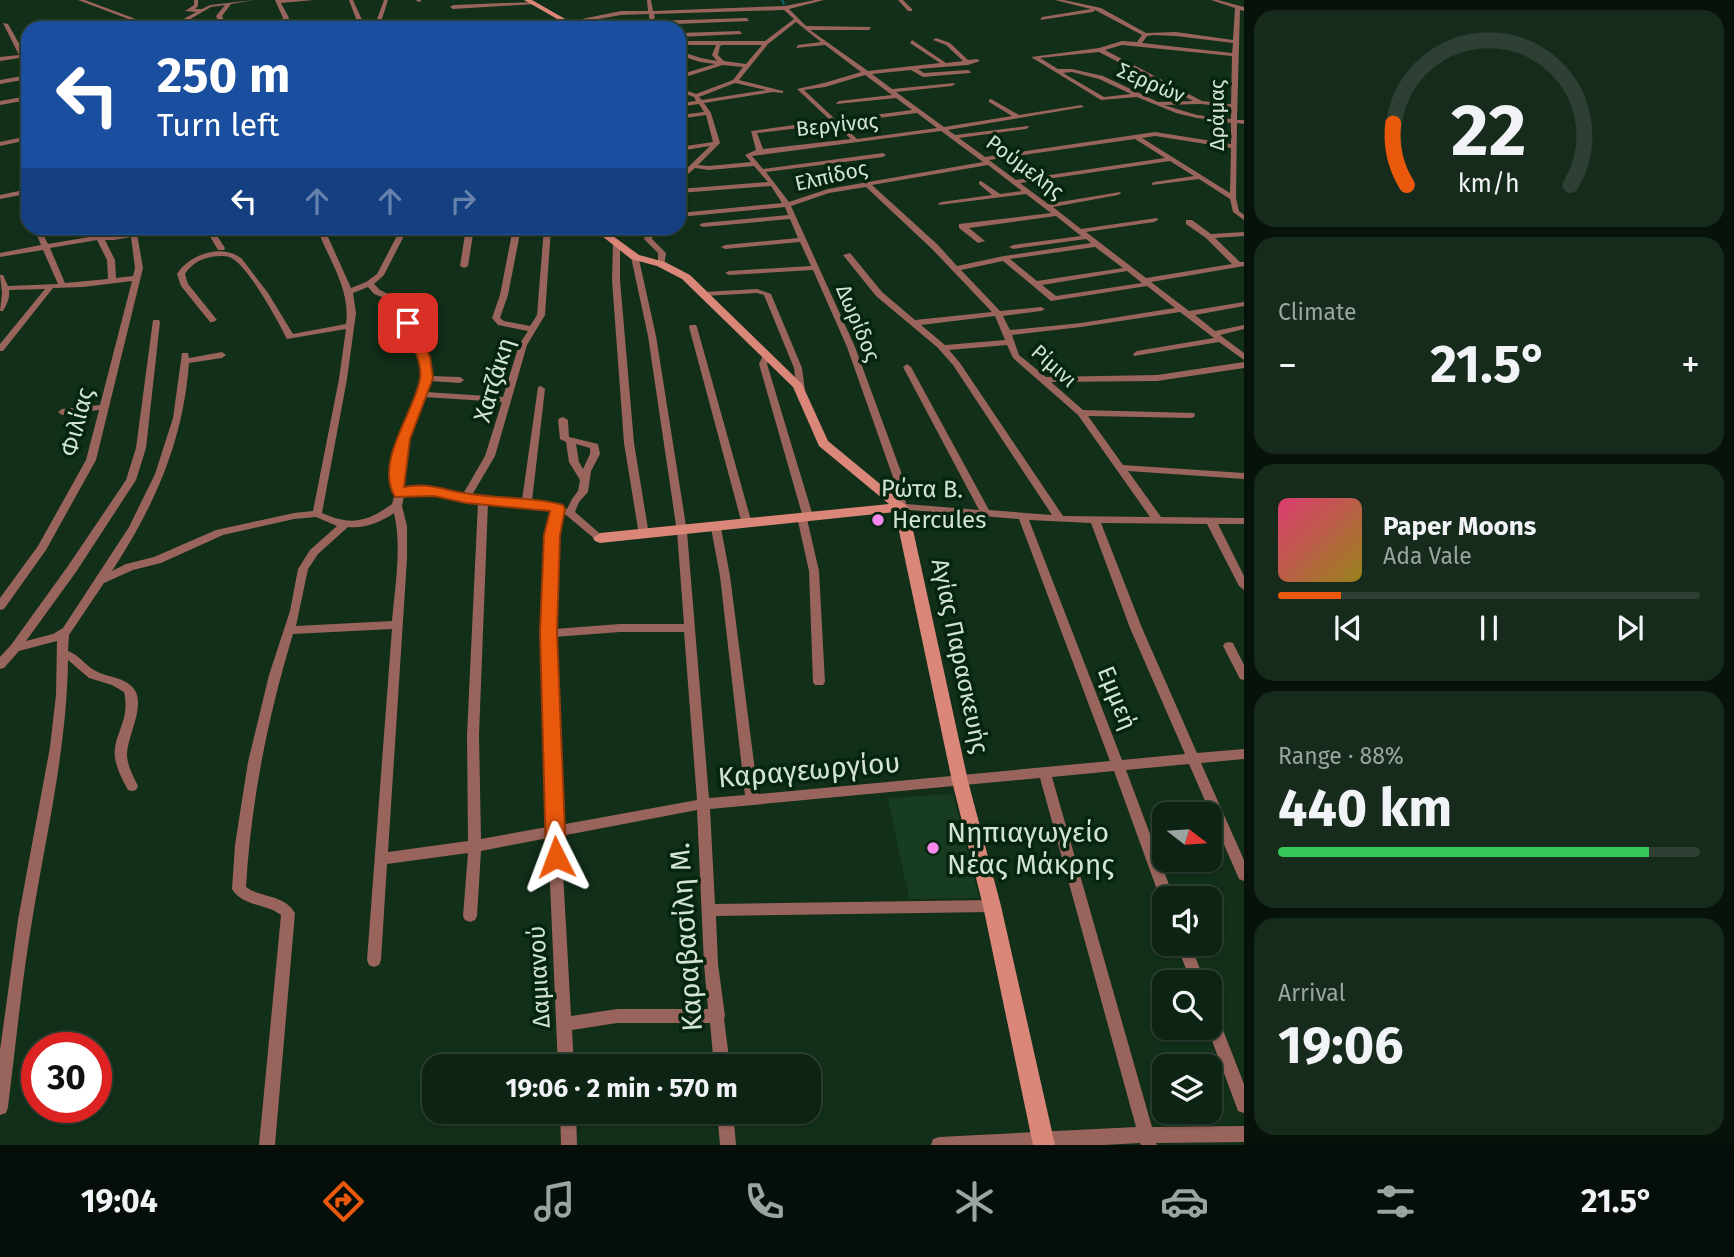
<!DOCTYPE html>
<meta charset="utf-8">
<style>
:root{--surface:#0d2313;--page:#162b1c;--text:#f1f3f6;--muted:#9aa4a0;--line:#2d4033;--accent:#ea580c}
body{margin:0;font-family:"Fira Sans",sans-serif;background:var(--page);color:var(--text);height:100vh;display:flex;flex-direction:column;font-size:26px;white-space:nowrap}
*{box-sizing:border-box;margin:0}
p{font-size:23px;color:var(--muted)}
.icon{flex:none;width:38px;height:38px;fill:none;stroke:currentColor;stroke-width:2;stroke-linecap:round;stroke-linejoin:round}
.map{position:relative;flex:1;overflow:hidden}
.drawer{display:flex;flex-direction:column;gap:10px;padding:10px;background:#07130a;width:490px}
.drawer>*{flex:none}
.hud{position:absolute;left:21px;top:21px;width:665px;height:214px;border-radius:21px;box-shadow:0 2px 5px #0004,0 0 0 2px var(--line);background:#1a4fa0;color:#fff;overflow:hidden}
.needle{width:46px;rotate:107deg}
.controls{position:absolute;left:1152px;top:802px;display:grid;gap:14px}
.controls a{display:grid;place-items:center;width:70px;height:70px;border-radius:14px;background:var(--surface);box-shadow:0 2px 5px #0004,0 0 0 2px var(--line);font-size:35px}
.speed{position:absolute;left:21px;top:1032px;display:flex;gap:14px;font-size:35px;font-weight:700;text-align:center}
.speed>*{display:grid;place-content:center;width:91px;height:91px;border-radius:50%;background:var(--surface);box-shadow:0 2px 5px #0004,0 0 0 2px var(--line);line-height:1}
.speed .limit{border:10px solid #d22;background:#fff;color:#111}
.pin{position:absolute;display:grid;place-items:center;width:60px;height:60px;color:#fff;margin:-30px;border-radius:14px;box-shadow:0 4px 10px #0006}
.me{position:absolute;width:77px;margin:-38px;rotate:357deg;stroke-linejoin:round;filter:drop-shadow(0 0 5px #0008)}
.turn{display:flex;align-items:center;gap:24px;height:147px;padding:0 21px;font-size:32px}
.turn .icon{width:91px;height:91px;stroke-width:2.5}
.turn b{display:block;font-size:49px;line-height:60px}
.lanes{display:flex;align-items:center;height:66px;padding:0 21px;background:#0003;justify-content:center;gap:35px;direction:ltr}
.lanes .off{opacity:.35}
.big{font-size:52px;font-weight:700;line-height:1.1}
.drawer .card{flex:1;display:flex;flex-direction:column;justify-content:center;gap:10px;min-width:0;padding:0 24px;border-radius:21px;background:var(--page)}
.drawer .dial{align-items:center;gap:0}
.dial svg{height:182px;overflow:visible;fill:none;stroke:var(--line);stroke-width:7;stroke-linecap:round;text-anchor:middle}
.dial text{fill:var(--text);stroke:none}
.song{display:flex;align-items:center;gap:21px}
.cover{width:84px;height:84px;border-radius:10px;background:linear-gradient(135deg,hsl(340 70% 55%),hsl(50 70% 35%))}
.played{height:7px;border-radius:4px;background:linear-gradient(90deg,var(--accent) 15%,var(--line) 15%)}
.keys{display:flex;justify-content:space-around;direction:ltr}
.heat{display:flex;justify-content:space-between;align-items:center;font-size:38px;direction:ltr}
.charge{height:10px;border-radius:5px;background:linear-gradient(90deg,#34c759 88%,var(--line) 0)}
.trip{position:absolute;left:422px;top:1054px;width:399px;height:70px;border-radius:21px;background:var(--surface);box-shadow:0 2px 5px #0004,0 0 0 2px var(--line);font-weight:700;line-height:70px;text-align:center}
.menu{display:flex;height:112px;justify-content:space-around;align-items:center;background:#050e08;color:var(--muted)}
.menu .icon{width:49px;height:49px}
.menu .on{color:var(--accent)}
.menu b{font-size:32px;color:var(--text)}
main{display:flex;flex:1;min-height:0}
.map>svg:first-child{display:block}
.built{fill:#183c22}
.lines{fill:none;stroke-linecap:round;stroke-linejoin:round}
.stream{stroke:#0b6471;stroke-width:2}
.street{fill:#99645b;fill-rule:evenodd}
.secondary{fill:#da8678;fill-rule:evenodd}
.route{fill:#ea580c;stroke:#983908;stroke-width:2}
.poi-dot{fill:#f688ed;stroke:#06250f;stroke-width:2.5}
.labels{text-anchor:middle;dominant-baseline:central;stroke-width:7;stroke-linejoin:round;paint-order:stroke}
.far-street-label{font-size:21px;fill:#d2e3d5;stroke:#06250f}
.street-label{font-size:24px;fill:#d2e3d5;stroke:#06250f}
.poi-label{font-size:24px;fill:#d2e3d5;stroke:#06250f;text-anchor:start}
.near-street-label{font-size:28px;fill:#d2e3d5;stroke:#06250f}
.near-poi-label{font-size:28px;fill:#d2e3d5;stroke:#06250f;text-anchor:start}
</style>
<main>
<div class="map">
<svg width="1244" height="1145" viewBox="0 0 1244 1145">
<rect width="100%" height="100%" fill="#112f19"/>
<!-- built -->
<path class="built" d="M953 794 979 898 909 899 888 798Z"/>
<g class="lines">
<!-- stream -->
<path class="stream" d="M782 0 784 4"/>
<!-- street -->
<path class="street" d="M78 0H85L160 28H152Z
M194 0H198V6L195 9H202L210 5 254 0 231 4 222 16 226 25 277 24 283 18 275 0H314L281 3 289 18 279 28H222L216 16 225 5 211 7 175 28H168L196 12 185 11 194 5Z
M349 0H353L363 22H376L384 0H388L380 25 362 26 361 28H355L358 24Z
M415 0H421V1L419 2Z
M647 0H651L653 11 785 6 815 0H824L789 9 806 26 871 27 869 30H810L868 71 940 63 910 43 912 40 946 63 963 61 946 45 933 40 936 38 950 43 968 60 977 59 980 61 968 65 918 69 924 73 968 70 971 72 970 73 923 77 911 70 872 74 892 89 954 83 955 84 952 86 896 92 944 127 1012 116 989 102V100L991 99 1019 115 1081 105 1084 107 948 130 955 135 1028 126 1029 127 1026 129 959 138 985 157 1155 132 1231 144V123L1197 118 1176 113 1137 97 1101 100 1031 57 1099 48 1122 41 1137 42 1142 35 1095 10 1093 12 1040 20 1042 17 1091 9 1055 0H1064L1101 8 1146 33 1176 32 1233 40 1235 8 1211 0H1218L1244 7V11L1240 10 1237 120H1244V124L1237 123 1236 198 1239 211 1244 215V220L1233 212 1230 199 1199 179 1152 185V183L1154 182 1194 176 1170 161 1020 183 1048 204 1120 192 1121 193 1118 195 1053 207 1081 229 1157 218 1158 220 1154 222 1086 232 1146 278 1232 264 1206 238 1186 224V220H1192L1211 234 1244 232V236L1215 238 1240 262H1244V266L1151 282 1189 311 1244 302V306L1195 315 1215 331 1244 325V329L1220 335 1244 353V360L1219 342 1134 356 1133 354 1137 351 1214 338 1180 312 1081 327 1012 335 1019 355 1046 377 1157 375 1244 362V368L1157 381 1051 382 1083 410 1194 413 1195 415 1194 417 1191 418 1088 416 1123 465 1244 473V479L1128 471 1161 517 1244 518V524H1218L1244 576V590L1239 586 1207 524 1101 523 1142 628 1197 753 1244 749V759L1201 763 1244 860V881L1239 879 1189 764 1126 770 1174 898H1164V903L1160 898 1114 771 1052 777 1152 1127 1244 1126V1142L1156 1143 1157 1145H1141L1140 1143 1104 1145H931L933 1139 939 1137 1136 1127 1040 778 710 809 715 904 992 900 997 902 999 906 997 910 992 912 716 916 718 964 725 1016 724 1019 730 1066H714L710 1023H617L572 1030 574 1066H558L548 838 481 851 477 916 475 920 470 922 465 920 463 916 468 853 387 864 381 960 379 965 374 967 369 965 367 960 392 629 293 634C268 717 251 800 246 887 261 898 284 894 295 913L275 1145H259L281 915C266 903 243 907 232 889L235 845 248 762 269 675 290 611 298 569 310 550 337 526 316 517 294 519 223 535 161 563 133 570 104 583 69 635 68 651C79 655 84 664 94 670 105 677 119 676 129 684 151 700 126 735 127 756 128 767 133 776 138 786L136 790 132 791 128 790C122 779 117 770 115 758 112 734 131 722 124 692L112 685 89 678 68 660C67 746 47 831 33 915 22 979 16 1043 8 1107L6 1113 0 1115V1050L18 920 50 747 56 695 57 641 19 651 4 668 0 669V657L11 645 68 566 126 480 136 448 153 320H159L160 322 146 448 136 480 76 572 26 641 53 634 63 628 129 527 155 474 173 418 182 353H188L189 358 222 352 226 355 222 358 189 363C183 442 155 505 112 571L126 564 154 557 216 530 294 513 313 511 339 379 346 329 287 339C278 321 247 263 229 257 223 255 213 256 207 258 198 260 190 266 185 274L188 284 217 320 213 322H210L181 286 177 274C189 254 223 243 242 259L268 293 293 334 346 324C351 289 328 259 317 228H324L351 288 366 282 377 274 401 228H408L384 275 374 284 380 290 402 301 428 357 431 376 460 377 464 380 460 383 430 381 426 392 503 397 519 345 528 331 498 325 492 318 500 295 513 228H521L508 295 500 318 504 321 530 326 537 315 544 228H551L545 315 527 345 495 456 472 495 522 500 538 387 541 386 545 389 532 501 543 502 567 509 572 499 578 491 580 480 569 462 566 442 560 439 558 420 560 418 563 417 568 420 569 437 598 444 600 454 591 471 588 492 579 502 575 512 605 538 604 540H596L566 515 562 514 556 556 554 629 620 624H684L677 532 648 336 631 257 638 255 656 336 687 532 709 798 745 795 720 576 711 528 716 525 721 528 730 576 758 794 1110 761 1019 519 898 509 894 480 847 347 813 270 729 275 725 273 729 271 811 266 800 242 725 249 721 247 725 245 798 238 790 219 703 227 699 225 703 223 788 215 785 207 679 217V213L782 203 771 186 679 193V189L768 182 754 166 709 170 695 168 679 182V176L710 146 679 151V147L713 142 706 115 679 119V115L704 112 699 104 679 107V103L696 101 694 97 679 92V88L696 94 733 80 743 67 723 65 679 79V75L715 64 700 62 679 55V51L701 58 717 61 712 55 716 45H679V41H765L794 19 784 10 654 14 655 18 652 20 649 18V14L621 15 570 24 567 22 621 11H648ZM796 22 821 42 798 45 796 48 825 45 861 72 824 83 797 89 830 120 751 131 756 150 745 155 751 162 709 166 698 165 720 143 711 113 704 103 773 92 783 93V91L739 80 768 44ZM1154 35 1176 36 1233 43 1232 53 1142 43 1147 36ZM722 45H762L746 64 724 61 718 55 720 46ZM1122 45 1232 56 1231 104 1202 101 1105 50ZM1099 52 1193 101 1158 102 1103 76 1072 69H1058L1040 58ZM1072 72 1099 79 1131 94 1104 97 1063 73ZM865 75 892 95 839 101 836 103 837 104 896 98 912 110 836 120 804 90 825 87ZM735 83 766 90 702 100 699 97ZM1200 104 1231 107V119L1197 115 1164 105ZM917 113 937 128 857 139 840 123ZM834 124 851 139 763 149 757 133ZM941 131 983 162 828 189 789 202 766 172 883 157 886 155 883 153 763 169 752 156ZM1155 136 1231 148 1230 193 1142 138ZM1135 139 1165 158 1016 180 989 160ZM988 165 1022 191 1000 194 981 181 979 182V184L992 195 941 202 938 204 939 205 1026 194 1051 213 959 224V228L978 243 985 241 969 228 1056 216 1081 236 1013 245 1009 247 1013 249 1086 239 1091 243 1004 256 957 266 938 245 872 185ZM866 187 932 249 992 312 915 320 882 292 850 253 843 255 876 296 937 347 953 365 1052 515 989 510 911 367 907 364 903 367 979 510 906 504 904 480 855 347 791 206 829 193ZM1095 247 1123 268 1037 281 1010 259ZM1003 261 1051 301 1147 286 1175 308 1081 323 1010 330 1003 316 1041 311 1045 309 1041 307 1000 311 961 270ZM1127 271 1142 283 1056 296 1042 285ZM368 287 374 294 395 302 420 357 423 378 398 439 391 473V484L395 493 392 504C367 522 351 526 322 513L347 379 356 313 353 293ZM995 316 1005 340 945 345 921 325ZM1007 345 1013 358 1078 415 1150 517 1063 516 960 363 949 350ZM424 397 502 402 485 456 463 494 434 488 403 490C393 467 415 419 424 397ZM576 444 590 448V454L583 469 579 462ZM434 494 478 502 467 735 468 841 388 852 407 559V526L402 506 404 496ZM488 503 543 508 553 511 546 556 543 604 547 827 481 839 479 735ZM394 513C402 547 395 586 392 621L296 626 308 569 318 554 348 527C364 529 381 522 394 513ZM1029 520 1091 523 1130 628 1185 754 1122 760ZM620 632H684L697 800 560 825 554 637ZM697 810 704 964 708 1009H617L571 1016 561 836Z
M898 0H903L912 9V11H908Z
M533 2 535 4 453 9 450 7 453 5Z
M747 18 749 21 652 25 649 23 652 21Z
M316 19 321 20 317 28H311Z
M3 23 8 24 25 54 28 53V57L24 59 28 67V74L25 72 19 58 0 61V57L19 55Z
M740 31 742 34 679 37V33Z
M28 75V79L0 84V80Z
M28 96V100L0 105V101Z
M28 136V140L0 146V142Z
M28 189V208L25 206 21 195 0 199V195Z
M34 228H40L48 244 95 236 89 228H95L101 235 114 236 130 233V228H136L143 268 96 460 46 550 4 609 0 610V598L38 546 86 460 99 410 62 415 58 412 62 409 100 405 132 281 83 287 53 288 3 351H0V344L45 289 9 290C10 298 7 304 3 311H0L2 293 0 275H3L8 286 58 284 43 250 0 257V253L41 245ZM131 237 135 268 133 276 116 278 115 260 105 240H114ZM97 240 107 260 108 279 65 283 50 248Z
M205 228H212L225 248 224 250H218Z
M466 228H474L468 266 464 268 460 266Z
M648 228H654L652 239 666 253 664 266H658V253L644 239Z
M613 242 620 244V280L634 443 649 535 644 538 639 535 624 443 612 280Z
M757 289 771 294 802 368 805 391 804 393H798L797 391 794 368 764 295 757 293 704 296 700 294 704 292Z
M690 325H696L697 327 752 524 751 526H743L742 524 689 327Z
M767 352 771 355 767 364 813 516 807 519 819 571 825 682 823 685H815L813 682 809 571 797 517 802 514 759 364 764 353Z
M1229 642 1233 643 1244 665V680L1240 679 1223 646 1225 643Z
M1176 943H1190L1205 982H1191Z
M1209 1005 1214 1007 1244 1084V1113L1238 1111 1207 1027H1209Z
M560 1111H576L577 1145H561Z
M717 1111H733L736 1145H720Z"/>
<!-- secondary -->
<path class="secondary" d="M524 0H532L581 28H573Z
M592 228H602L639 255 665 262 690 275 802 384 828 441 908 507 968 781 1001 906 1055 1145H1033L983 906 952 781 895 512 600 543 595 541 593 538 600 533 889 504 819 446 793 387 682 279 657 266 631 259Z"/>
</g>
<!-- route -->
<path class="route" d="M408 319 414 323 430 357 433 378 410 439 404 487C424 482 445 490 464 493 497 499 531 496 563 505L565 509 560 535 557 632 566 857 563 863 556 866 549 863 546 857 540 632 544 535 550 511 466 503 434 496 395 497C374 462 414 413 420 379 423 360 409 339 402 323Z"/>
<!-- markers -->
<g class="poi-dot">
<circle cx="878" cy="520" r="7"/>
<circle cx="933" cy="848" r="7"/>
</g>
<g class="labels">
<!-- far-street labels -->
<g class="far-street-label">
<text transform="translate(1151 83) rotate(23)">Σερρών</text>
<text transform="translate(1217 115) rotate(-90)">Δράμας</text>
<text transform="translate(837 125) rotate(-6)">Βεργίνας</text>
<text transform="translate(1025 167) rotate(37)">Ρούμελης</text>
<text transform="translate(831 176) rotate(-13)">Ελπίδος</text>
<text transform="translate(858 323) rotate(67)">Δωρίδος</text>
<text transform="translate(1054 366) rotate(42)">Ρίμινι</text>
</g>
<!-- street labels -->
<g class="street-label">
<text transform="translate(494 380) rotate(-73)">Χατζάκη</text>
<text transform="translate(77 422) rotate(-75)">Φιλίας</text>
<text transform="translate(922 489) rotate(1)">Ρώτα Β.</text>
<text transform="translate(960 656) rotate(78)">Αγίας Παρασκευής</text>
<text transform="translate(1117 698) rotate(68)">Εμμεή</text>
<text transform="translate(539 977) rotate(-93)">Δαμιανού</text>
</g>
<!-- poi labels -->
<g class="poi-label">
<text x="892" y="520">Hercules</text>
</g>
<!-- near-street labels -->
<g class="near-street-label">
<text transform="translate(809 770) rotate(-5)">Καραγεωργίου</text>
<text transform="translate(686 937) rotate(-94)">Καραβασίλη Μ.</text>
</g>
<!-- near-poi labels -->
<g class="near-poi-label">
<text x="947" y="832">Νηπιαγωγείο<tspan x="947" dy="32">Νέας Μάκρης</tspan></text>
</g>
</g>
</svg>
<div class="controls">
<a><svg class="needle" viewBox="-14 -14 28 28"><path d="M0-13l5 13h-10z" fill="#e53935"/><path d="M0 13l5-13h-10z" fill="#9aa4a0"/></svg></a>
<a><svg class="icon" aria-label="sound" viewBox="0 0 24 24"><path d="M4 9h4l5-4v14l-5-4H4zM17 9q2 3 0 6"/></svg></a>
<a><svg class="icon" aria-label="search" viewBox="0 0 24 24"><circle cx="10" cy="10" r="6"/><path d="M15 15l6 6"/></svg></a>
<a><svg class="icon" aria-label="layers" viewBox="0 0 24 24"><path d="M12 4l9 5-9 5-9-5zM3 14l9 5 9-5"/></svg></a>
</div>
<div class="speed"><div class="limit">30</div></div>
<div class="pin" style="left:408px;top:323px;background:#d93025"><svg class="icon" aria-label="arrive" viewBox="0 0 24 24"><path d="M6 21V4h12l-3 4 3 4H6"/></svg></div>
<svg class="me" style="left:556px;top:857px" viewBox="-20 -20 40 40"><path d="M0-17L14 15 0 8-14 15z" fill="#ea580c" stroke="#fff" stroke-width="4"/></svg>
<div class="trip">19:06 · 2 min · 570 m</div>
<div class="hud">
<div class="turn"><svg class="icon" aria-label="left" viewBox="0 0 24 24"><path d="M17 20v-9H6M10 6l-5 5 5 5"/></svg><div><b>250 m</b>Turn left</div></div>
<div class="lanes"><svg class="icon" aria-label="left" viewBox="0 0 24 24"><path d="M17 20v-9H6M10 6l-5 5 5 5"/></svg><svg class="icon off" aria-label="ahead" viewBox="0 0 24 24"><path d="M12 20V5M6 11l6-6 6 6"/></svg><svg class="icon off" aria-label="ahead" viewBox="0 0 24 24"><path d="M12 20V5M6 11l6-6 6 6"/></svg><svg class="icon off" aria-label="right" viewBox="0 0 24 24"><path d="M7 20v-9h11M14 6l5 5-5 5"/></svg></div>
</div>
</div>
<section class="drawer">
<div class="card dial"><svg viewBox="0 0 100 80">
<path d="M14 69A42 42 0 1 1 86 69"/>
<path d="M14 69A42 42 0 0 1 8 42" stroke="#ea580c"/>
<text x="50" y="56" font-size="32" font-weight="700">22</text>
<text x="50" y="72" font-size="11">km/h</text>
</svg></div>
<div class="card"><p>Climate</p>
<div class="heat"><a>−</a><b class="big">21.5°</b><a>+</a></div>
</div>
<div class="card">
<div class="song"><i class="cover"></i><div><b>Paper Moons</b><p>Ada Vale</p></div></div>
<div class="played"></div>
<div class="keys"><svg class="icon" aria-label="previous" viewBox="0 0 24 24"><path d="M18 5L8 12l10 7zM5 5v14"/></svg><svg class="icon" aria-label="pause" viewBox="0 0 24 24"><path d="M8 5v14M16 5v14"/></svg><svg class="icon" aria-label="next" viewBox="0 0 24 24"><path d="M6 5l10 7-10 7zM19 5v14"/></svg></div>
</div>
<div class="card"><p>Range · 88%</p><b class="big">440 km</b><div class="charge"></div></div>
<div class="card"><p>Arrival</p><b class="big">19:06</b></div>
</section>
</main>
<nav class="menu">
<b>19:04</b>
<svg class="icon on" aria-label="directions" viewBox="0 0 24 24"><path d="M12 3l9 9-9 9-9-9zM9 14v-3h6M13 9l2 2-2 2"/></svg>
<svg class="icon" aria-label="music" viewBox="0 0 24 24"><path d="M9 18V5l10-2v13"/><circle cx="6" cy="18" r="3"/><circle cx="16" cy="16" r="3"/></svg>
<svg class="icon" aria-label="phone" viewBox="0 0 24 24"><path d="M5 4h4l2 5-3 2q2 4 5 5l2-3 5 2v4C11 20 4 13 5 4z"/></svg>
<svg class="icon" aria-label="climate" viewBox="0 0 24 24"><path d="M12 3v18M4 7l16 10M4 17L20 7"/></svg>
<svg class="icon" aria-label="car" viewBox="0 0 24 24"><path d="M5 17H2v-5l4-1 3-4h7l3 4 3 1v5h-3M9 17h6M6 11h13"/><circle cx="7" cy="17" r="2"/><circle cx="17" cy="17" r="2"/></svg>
<svg class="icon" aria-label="filters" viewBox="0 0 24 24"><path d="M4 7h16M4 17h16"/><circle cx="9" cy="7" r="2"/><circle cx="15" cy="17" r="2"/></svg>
<b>21.5°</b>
</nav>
